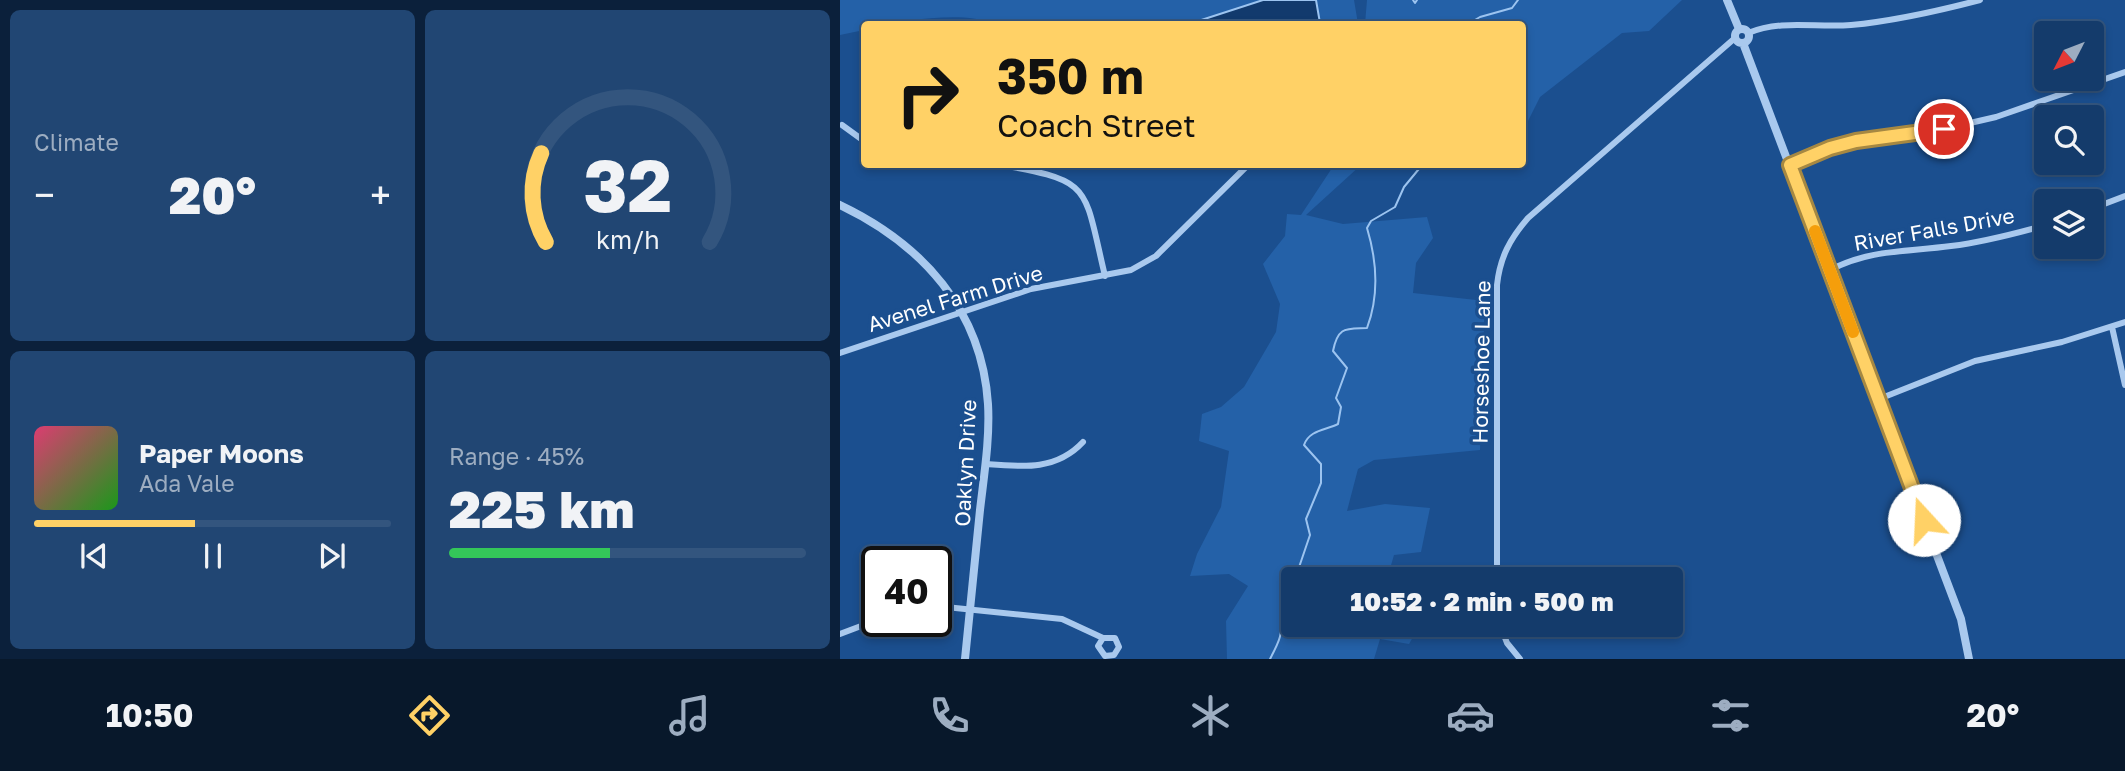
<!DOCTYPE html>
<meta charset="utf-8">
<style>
:root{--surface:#143b6b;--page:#214673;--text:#f1f3f6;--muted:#9dadc1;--line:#33557e;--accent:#ffd166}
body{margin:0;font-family:"Golos Text",sans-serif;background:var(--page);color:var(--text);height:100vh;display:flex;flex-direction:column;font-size:26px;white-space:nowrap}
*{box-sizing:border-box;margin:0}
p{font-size:23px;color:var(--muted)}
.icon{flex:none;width:38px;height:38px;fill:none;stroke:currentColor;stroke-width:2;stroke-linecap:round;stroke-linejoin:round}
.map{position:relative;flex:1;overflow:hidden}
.panel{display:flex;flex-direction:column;gap:10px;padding:10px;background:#0b203b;width:840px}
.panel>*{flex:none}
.hud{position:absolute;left:21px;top:21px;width:665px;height:147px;border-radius:7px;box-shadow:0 4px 10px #0003,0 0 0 2px var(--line);background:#ffd166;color:#111;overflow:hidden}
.needle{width:46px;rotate:228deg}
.fabs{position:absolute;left:1194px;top:21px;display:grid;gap:14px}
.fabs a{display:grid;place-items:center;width:70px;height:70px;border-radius:7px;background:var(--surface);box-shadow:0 4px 10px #0003,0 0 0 2px var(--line);font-size:35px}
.speed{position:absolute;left:21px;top:546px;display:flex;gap:14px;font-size:35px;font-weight:700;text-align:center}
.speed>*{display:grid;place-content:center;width:91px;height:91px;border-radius:50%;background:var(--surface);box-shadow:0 4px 10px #0003,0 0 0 2px var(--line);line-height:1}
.speed .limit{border:4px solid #111;border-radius:10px;background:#fff;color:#111}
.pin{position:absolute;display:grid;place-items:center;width:60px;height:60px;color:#fff;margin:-30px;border:4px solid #fff;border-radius:50%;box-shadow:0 2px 7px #0007}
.me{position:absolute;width:77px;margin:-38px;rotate:340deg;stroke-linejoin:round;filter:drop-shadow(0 0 5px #0008)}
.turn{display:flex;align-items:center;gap:24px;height:147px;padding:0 21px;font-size:32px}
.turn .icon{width:91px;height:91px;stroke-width:2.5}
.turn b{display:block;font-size:49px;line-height:60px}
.big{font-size:52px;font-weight:800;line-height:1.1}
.panel .widget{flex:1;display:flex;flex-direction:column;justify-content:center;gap:10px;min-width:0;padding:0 24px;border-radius:10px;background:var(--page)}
.panel .dial{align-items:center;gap:0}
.dial svg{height:182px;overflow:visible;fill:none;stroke:var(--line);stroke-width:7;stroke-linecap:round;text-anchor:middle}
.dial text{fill:var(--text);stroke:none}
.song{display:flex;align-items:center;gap:21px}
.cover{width:84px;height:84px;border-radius:10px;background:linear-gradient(135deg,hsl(340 70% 55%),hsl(120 70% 35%))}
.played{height:7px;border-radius:4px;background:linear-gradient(90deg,var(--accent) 45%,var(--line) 45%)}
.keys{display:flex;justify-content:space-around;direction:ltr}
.heat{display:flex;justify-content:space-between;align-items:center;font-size:38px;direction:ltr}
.charge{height:10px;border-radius:5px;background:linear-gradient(90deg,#34c759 45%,var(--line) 0)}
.panel .tiles{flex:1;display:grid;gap:10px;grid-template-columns:repeat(2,1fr)}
.trip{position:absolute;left:441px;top:567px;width:402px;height:70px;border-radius:7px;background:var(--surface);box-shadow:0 4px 10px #0003,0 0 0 2px var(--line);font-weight:800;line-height:70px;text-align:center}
.tab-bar{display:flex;height:112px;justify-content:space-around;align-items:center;background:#08182b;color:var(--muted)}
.tab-bar .icon{width:49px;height:49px}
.tab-bar .selected{color:var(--accent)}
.tab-bar b{font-size:32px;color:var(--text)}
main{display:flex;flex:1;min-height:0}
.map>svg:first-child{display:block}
.green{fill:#2461a8}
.water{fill:#123a6d;stroke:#9cc4f0;stroke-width:2}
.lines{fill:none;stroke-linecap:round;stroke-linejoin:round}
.stream{stroke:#9cc4f0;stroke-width:2}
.minor{stroke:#a9c9ee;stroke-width:6}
.tertiary{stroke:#a9c9ee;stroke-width:8}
.route-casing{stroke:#a68842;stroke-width:18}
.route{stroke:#ffd166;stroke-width:12}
.slow{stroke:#f59e0b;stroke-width:12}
.labels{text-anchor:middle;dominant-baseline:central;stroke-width:7;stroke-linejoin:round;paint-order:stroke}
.street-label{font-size:21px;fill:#fff;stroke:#1b4f8f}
</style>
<main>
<section class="panel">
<div class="tiles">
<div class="widget"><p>Climate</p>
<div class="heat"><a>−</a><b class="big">20°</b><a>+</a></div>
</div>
<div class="widget dial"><svg viewBox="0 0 100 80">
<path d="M14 69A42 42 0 1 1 86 69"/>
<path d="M14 69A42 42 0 0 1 12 30" stroke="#ffd166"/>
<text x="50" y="56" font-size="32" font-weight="700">32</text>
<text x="50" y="72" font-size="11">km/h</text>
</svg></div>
<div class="widget">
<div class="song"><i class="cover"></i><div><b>Paper Moons</b><p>Ada Vale</p></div></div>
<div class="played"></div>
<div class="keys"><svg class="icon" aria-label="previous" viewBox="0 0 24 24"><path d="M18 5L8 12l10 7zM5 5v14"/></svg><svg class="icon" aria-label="pause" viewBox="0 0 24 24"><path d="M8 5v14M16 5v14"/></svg><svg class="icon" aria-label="next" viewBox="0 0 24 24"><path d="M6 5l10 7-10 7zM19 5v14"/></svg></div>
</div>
<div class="widget"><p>Range · 45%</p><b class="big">225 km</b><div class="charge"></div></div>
</div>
</section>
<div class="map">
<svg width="1285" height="659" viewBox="0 0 1285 659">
<rect width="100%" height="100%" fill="#1b4f8f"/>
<!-- green -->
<path class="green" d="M0 0H514L518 24H155C117 9 65 24 24 24V30L0 35Z
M527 0H842L809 31 782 33 700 97 683 131 682 24H525Z
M494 165H521L466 215 503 224 587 217 593 238 576 263 573 293 645 301 640 450 534 460 518 469 507 511 545 504 590 508 581 552 554 555 547 579H453V625H580L569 644 540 639 534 659H387L386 621 408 586 389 574 350 576 357 554 381 507 389 451 359 441 362 414 381 407 404 387 436 332 440 304 423 264 445 236 447 214 461 215Z"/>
<!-- water -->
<path class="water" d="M423 0H476L480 23 349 24Z"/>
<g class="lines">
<!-- stream -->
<path class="stream" d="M573 0 575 3 577 0
M628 24 640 17 672 8 678 0
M455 579 470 535 466 519 481 483V464L464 445C469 430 486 430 498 424L501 407 496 398 507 368 493 351C498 326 506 329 527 328 539 296 537 261 527 228L531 221 555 207 564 187 583 164
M430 659C439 642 444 633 440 613L453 601"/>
<!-- minor -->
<path class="minor" d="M908 33C943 19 975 28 1011 25 1054 21 1098 11 1140 0
M2 125 24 141
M156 164C254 181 243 184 265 276
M950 165 990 148 1016 141 1104 129 1156 117 1285 72
M1251 209 1285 196
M990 270C1031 249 1066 252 1111 246 1143 242 1174 234 1206 225
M1272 327 1285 385
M0 353 191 289 291 270 316 256 409 164
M1039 399 1135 361 1222 342 1285 322
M145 464C182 467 216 471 243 442
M657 579V285C660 257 670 239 688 218L895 38
M96 606 222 619 263 638H275L279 647 274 655 265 656 258 646 263 638
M660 625 667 643 680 659
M0 634 37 620"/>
<!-- tertiary -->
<path class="tertiary" d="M887 0 899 29
M895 36a7 7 0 1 1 14 0a7 7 0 1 1-14 0Z
M903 43 1121 619 1129 659
M0 205C82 244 142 310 148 404 150 439 144 475 140 510 135 560 130 609 125 659"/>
</g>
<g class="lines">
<!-- route casing -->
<g class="route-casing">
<path id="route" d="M1084 520 950 165 990 148 1016 141 1104 129"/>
</g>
<!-- route -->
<use href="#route" class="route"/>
<!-- slow -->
<path class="slow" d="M975 231 1013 332"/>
</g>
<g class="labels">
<!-- street labels -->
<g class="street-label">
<text transform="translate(1094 229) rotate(-10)">River Falls Drive</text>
<text transform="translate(115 298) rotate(-17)">Avenel Farm Drive</text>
<text transform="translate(641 362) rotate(-89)">Horseshoe Lane</text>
<text transform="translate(125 463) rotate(-87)">Oaklyn Drive</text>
</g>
</g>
</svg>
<div class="fabs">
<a><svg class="needle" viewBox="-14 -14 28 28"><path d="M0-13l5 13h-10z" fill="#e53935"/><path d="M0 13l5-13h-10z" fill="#9dadc1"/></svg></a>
<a><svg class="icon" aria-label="search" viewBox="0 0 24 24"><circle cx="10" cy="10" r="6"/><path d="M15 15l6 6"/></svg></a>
<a><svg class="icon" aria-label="layers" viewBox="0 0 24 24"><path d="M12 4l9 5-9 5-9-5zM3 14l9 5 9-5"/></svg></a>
</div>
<div class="speed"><div class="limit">40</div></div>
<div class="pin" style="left:1104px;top:129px;background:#d93025"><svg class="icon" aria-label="arrive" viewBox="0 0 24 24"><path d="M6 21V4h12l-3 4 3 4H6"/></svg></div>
<svg class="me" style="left:1084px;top:520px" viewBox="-20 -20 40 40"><circle r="19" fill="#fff"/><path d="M0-13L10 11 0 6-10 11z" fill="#ffd166"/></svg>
<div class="trip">10:52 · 2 min · 500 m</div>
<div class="hud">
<div class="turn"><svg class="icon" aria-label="right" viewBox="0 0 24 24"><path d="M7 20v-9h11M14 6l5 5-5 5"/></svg><div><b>350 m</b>Coach Street</div></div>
</div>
</div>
</main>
<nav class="tab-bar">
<b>10:50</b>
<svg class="icon selected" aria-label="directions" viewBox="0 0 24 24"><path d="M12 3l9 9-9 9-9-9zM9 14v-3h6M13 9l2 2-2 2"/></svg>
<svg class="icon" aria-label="music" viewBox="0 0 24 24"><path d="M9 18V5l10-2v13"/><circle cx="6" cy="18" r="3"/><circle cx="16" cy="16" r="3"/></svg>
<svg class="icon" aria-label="phone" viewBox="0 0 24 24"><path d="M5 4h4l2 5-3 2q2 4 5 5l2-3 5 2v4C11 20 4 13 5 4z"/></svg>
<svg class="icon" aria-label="climate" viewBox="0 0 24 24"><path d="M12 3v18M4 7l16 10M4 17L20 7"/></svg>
<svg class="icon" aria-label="car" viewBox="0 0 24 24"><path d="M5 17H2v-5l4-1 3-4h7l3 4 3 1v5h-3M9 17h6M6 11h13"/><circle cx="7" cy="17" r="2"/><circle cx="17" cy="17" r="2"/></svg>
<svg class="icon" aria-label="filters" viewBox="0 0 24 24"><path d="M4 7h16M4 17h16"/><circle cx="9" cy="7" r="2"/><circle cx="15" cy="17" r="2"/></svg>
<b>20°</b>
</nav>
